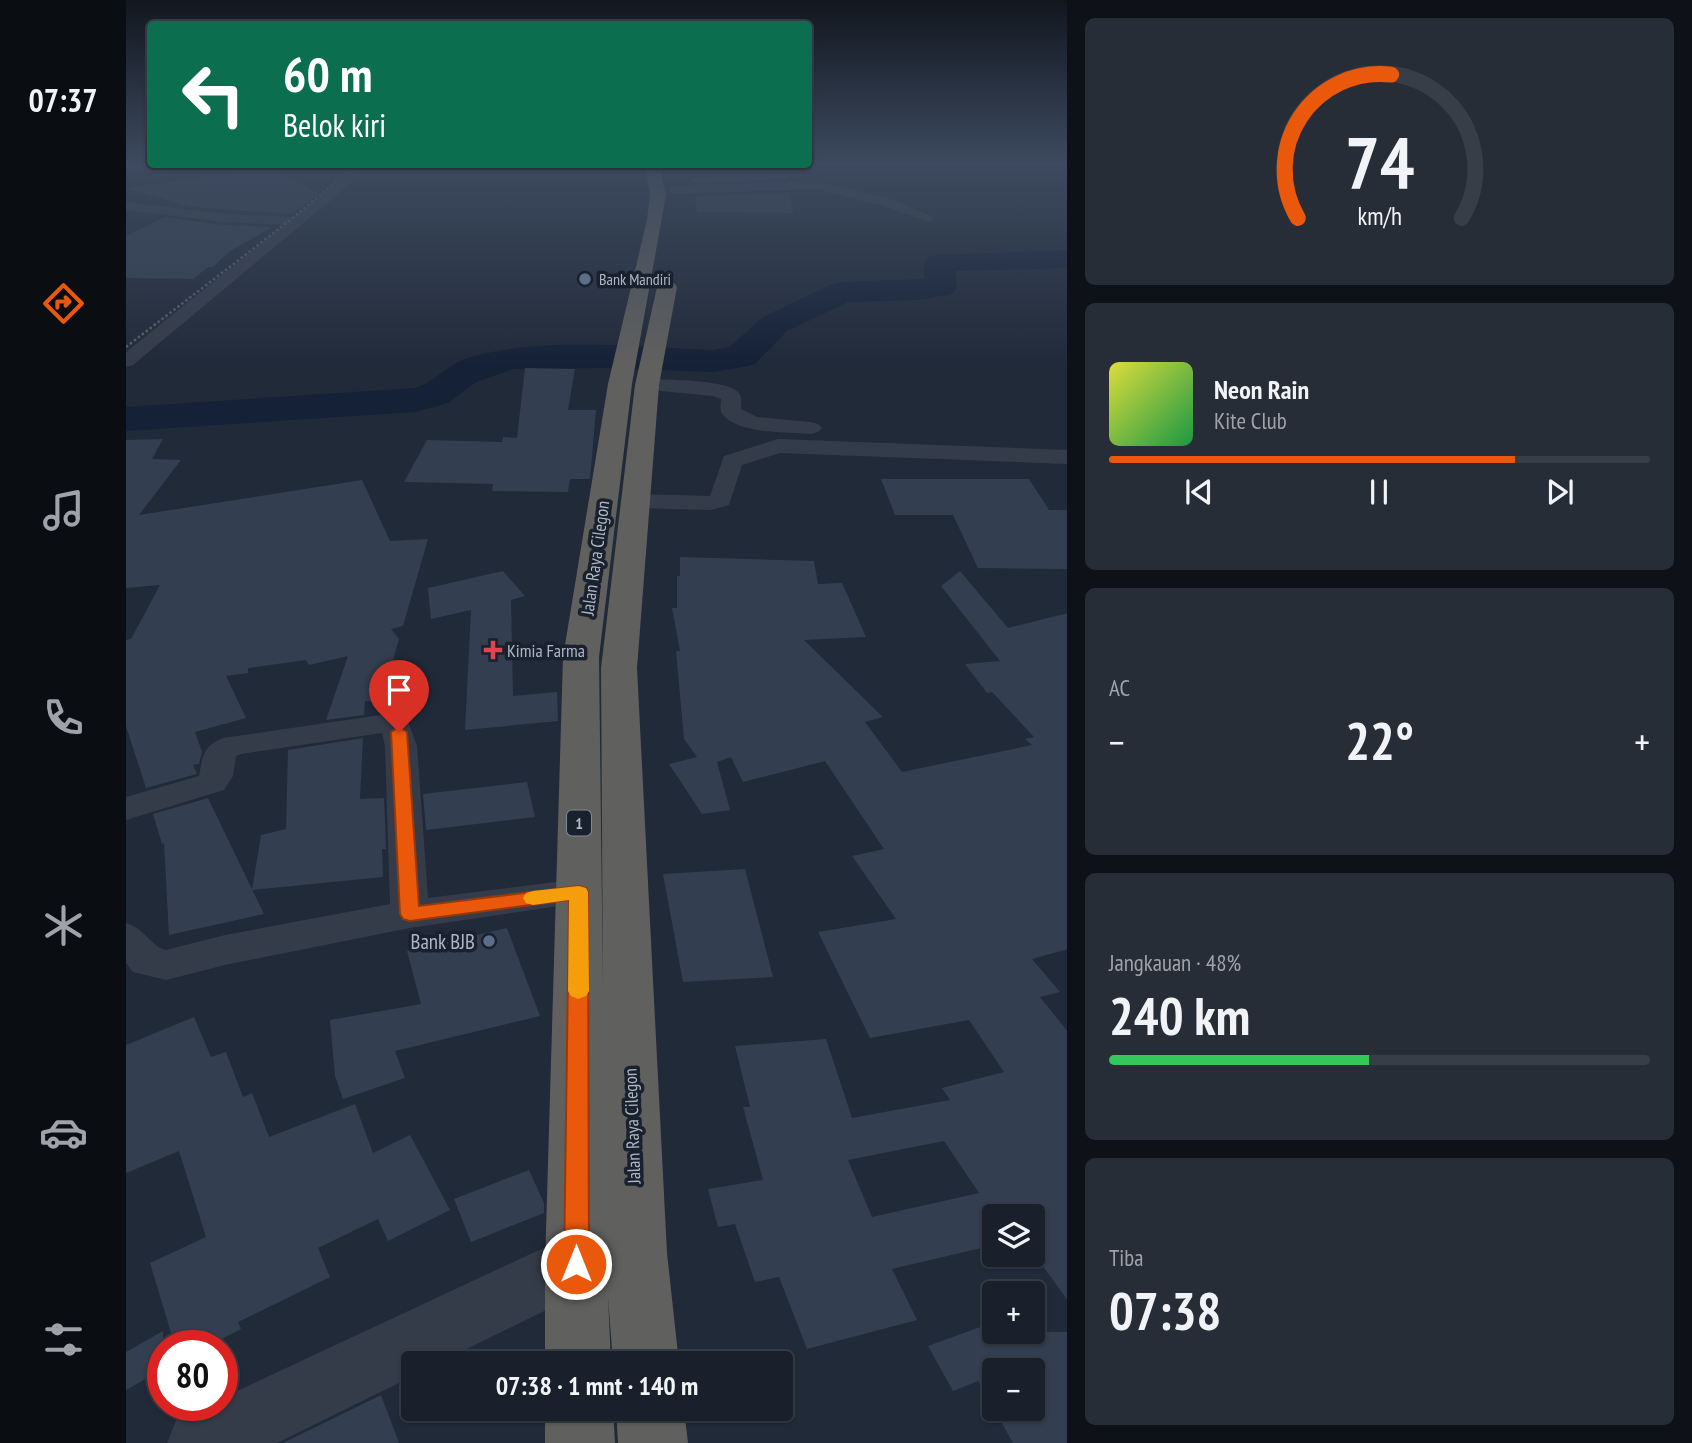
<!DOCTYPE html>
<html lang="id">
<meta charset="utf-8">
<style>
:root{--surface:#19202b;--page:#262d37;--text:#f1f3f6;--muted:#9fa3a9;--line:#373e47;--accent:#ea580c}
body{margin:0;font-family:"PT Sans Narrow",sans-serif;background:var(--page);color:var(--text);height:100vh;display:flex;flex-direction:column;font-size:26px;white-space:nowrap}
*{box-sizing:border-box;margin:0}
p{font-size:23px;color:var(--muted)}
.icon{flex:none;width:38px;height:38px;fill:none;stroke:currentColor;stroke-width:2;stroke-linecap:round;stroke-linejoin:round}
.map{position:relative;flex:1;overflow:hidden}
.side{display:flex;flex-direction:column;gap:18px;padding:18px;background:#0e1218;width:625px}
.side>*{flex:none}
.top-card{position:absolute;left:21px;top:21px;width:665px;height:147px;border-radius:7px;box-shadow:0 2px 5px #0004,0 0 0 2px var(--line);background:#0b6e4f;color:#fff;overflow:hidden}
.controls{position:absolute;left:856px;top:1204px;display:grid;gap:14px}
.controls a{display:grid;place-items:center;width:63px;height:63px;border-radius:7px;background:var(--surface);box-shadow:0 2px 5px #0004,0 0 0 2px var(--line);font-size:35px}
.speed{position:absolute;left:21px;top:1330px;display:flex;gap:14px;font-size:35px;font-weight:700;text-align:center}
.speed>*{display:grid;place-content:center;width:91px;height:91px;border-radius:50%;background:var(--surface);box-shadow:0 2px 5px #0004,0 0 0 2px var(--line);line-height:1}
.speed .limit{border:10px solid #d22;background:#fff;color:#111}
.pin{position:absolute;display:grid;place-items:center;width:60px;height:60px;color:#fff;margin:-72px -30px;border-radius:50% 50% 50% 0;rotate:-45deg;box-shadow:0 0 7px #0007}
.pin .icon{rotate:45deg}
.me{position:absolute;width:77px;margin:-38px;rotate:0deg;stroke-linejoin:round;filter:drop-shadow(0 0 5px #0008)}
.turn{display:flex;align-items:center;gap:24px;height:147px;padding:0 21px;font-size:32px}
.turn .icon{width:91px;height:91px;stroke-width:2.5}
.turn b{display:block;font-size:49px;line-height:60px}
.big{font-size:52px;font-weight:800;line-height:1.1}
.side .card{flex:1;display:flex;flex-direction:column;justify-content:center;gap:10px;min-width:0;padding:0 24px;border-radius:10px;background:var(--page)}
.side .dial{align-items:center;gap:0}
.dial svg{height:182px;overflow:visible;fill:none;stroke:var(--line);stroke-width:7;stroke-linecap:round;text-anchor:middle}
.dial text{fill:var(--text);stroke:none}
.song{display:flex;align-items:center;gap:21px}
.cover{width:84px;height:84px;border-radius:10px;background:linear-gradient(135deg,hsl(60 70% 55%),hsl(140 70% 35%))}
.played{height:7px;border-radius:4px;background:linear-gradient(90deg,var(--accent) 75%,var(--line) 75%)}
.keys{display:flex;justify-content:space-around;direction:ltr}
.heat{display:flex;justify-content:space-between;align-items:center;font-size:38px;direction:ltr}
.charge{height:10px;border-radius:5px;background:linear-gradient(90deg,#34c759 48%,var(--line) 0)}
.trip{position:absolute;left:275px;top:1351px;width:392px;height:70px;border-radius:7px;background:var(--surface);box-shadow:0 2px 5px #0004,0 0 0 2px var(--line);font-weight:800;line-height:70px;text-align:center}
main{display:flex;flex:1;min-height:0}
.tabs{display:flex;flex-direction:column;width:126px;justify-content:space-around;align-items:center;background:#0a0d11;color:var(--muted)}
.tabs .icon{width:49px;height:49px}
.tabs .on{color:var(--accent)}
.tabs b{font-size:32px;color:var(--text)}
.map>svg:first-child{display:block}
.lines{fill:none;stroke-linecap:round;stroke-linejoin:round}
.river{fill:#152136;fill-rule:evenodd}
.building{fill:#333e50;fill-rule:evenodd}
.minor{fill:#353c49;fill-rule:evenodd}
.tertiary{fill:#353c49;fill-rule:evenodd}
.trunk{fill:#60605e;fill-rule:evenodd}
.rail{stroke:#566070;stroke-width:2.5;stroke-dasharray:2.5 2.5;stroke-linecap:butt}
.route{fill:#ea580c;stroke:#983908;stroke-width:2}
.slow{fill:#f59e0b}
.service-dot{fill:#5c6f8a;stroke:#1a212e;stroke-width:2.5}
.health-dot{fill:#e0444e;stroke:#1a212e;stroke-width:2.5}
.labels{text-anchor:middle;dominant-baseline:central;stroke-width:7;stroke-linejoin:round;paint-order:stroke}
.far-poi-label{font-size:16px;fill:#afb7c5;stroke:#1a212e;text-anchor:start}
.shield{fill:#1a212e;stroke:#828a98;stroke-width:2}
.shield-label{font-size:16px;font-weight:bold;fill:#afb7c5}
.street-label{font-size:18px;fill:#afb7c5;stroke:#1a212e}
.poi-label{font-size:18px;fill:#afb7c5;stroke:#1a212e;text-anchor:start}
.near-poi-label{font-size:21px;fill:#afb7c5;stroke:#1a212e;text-anchor:end}
</style>
<main>
<nav class="tabs">
<b>07:37</b>
<svg class="icon on" aria-label="directions" viewBox="0 0 24 24"><path d="M12 3l9 9-9 9-9-9zM9 14v-3h6M13 9l2 2-2 2"/></svg>
<svg class="icon" aria-label="music" viewBox="0 0 24 24"><path d="M9 18V5l10-2v13"/><circle cx="6" cy="18" r="3"/><circle cx="16" cy="16" r="3"/></svg>
<svg class="icon" aria-label="phone" viewBox="0 0 24 24"><path d="M5 4h4l2 5-3 2q2 4 5 5l2-3 5 2v4C11 20 4 13 5 4z"/></svg>
<svg class="icon" aria-label="climate" viewBox="0 0 24 24"><path d="M12 3v18M4 7l16 10M4 17L20 7"/></svg>
<svg class="icon" aria-label="car" viewBox="0 0 24 24"><path d="M5 17H2v-5l4-1 3-4h7l3 4 3 1v5h-3M9 17h6M6 11h13"/><circle cx="7" cy="17" r="2"/><circle cx="17" cy="17" r="2"/></svg>
<svg class="icon" aria-label="filters" viewBox="0 0 24 24"><path d="M4 7h16M4 17h16"/><circle cx="9" cy="7" r="2"/><circle cx="15" cy="17" r="2"/></svg>
</nav>
<div class="map">
<svg width="942" height="1443" viewBox="0 0 942 1443">
<rect width="100%" height="100%" fill="#212a39"/>
<g class="lines">
<!-- river -->
<path class="river" d="M942 250V268L829 271 831 287 826 294 792 300 722 302 661 331 629 364 616 367 588 372 479 368 388 369 350 382 322 403 290 412 0 431V407L289 388C309 382 323 363 345 357 423 336 508 347 588 350L604 347 637 317 704 285 716 282 798 279V264L802 257 813 255Z"/>
</g>
<!-- building -->
<path class="building" d="M145 168 193 194 166 214 65 207 0 188Z
M660 174 661 179 567 183 566 179Z
M664 193 667 213 571 212 569 196Z
M39 217 98 225 147 227 104 251 87 267H82L67 279 0 278V236Z
M399 368 449 369 442 410H470L464 479H444L442 492 366 491 367 484 278 482 301 440 376 442 377 437 391 438Z
M37 439 26 459 55 460 13 515 236 480 264 541 302 539 277 626 265 629 273 639 255 702 239 701 238 715 200 720 222 656 183 665 180 660 122 668V673L100 676 120 718 69 732 76 752 73 764 67 765 71 774 20 788 0 726V640L5 639 34 585 0 588V440Z
M755 479H903L923 510H942V569L852 568 827 515H769Z
M554 557 688 561 692 584 716 583 740 637 678 640 757 717 739 722 776 772 906 745 899 739 908 737 866 692 861 693 839 664 874 661 815 586 834 571 882 628 942 613V949L906 959 934 992 914 997 942 1032V1301L909 1255 898 1260 894 1255H906V1216H868V1245L766 1269 791 1320 681 1349 653 1277 629 1282 609 1224 592 1227 582 1189 637 1180 617 1107H624L609 1046 700 1039 726 1118 824 1100 816 1088 878 1072 843 1020 744 1038 692 932 770 919 726 856 758 849 699 761 617 782 605 757 591 762 604 810 576 814 543 764 571 757 558 739 550 651H554L546 608H551V576H554ZM818 1141 853 1193 746 1217 722 1160Z
M377 571 399 596 385 600 387 696 431 692 432 721 339 730 345 610 305 619 302 588Z
M237 738 234 799 258 798 260 849H256L257 877 126 890 135 835 160 829 162 750Z
M401 782 409 817 300 830 297 794Z
M82 798 138 914 43 935 38 843 36 844 27 814Z
M619 869 647 977 557 982 537 874Z
M381 928 414 1016 269 1051 279 1078 217 1099 209 1076 204 1020 295 1004 281 951Z
M68 1017 85 1057 100 1052 117 1097 126 1093 143 1137 229 1104 247 1153 284 1135 324 1210 262 1241 252 1219 192 1248 204 1277 112 1322 115 1329 82 1346H49L24 1263 80 1237 53 1151 0 1173V1045Z
M403 1170 418 1203V1213L345 1242 328 1199Z
M868 1322V1332H942V1443H887L852 1381 827 1391 802 1346ZM868 1370H906V1409H868Z
M37 1331V1369L0 1390V1352Z
M255 1395 273 1443H157Z"/>
<g class="lines">
<!-- minor -->
<path class="minor" d="M14 164C28 170 49 160 61 168 44 180 18 171 0 173V165Z
M234 164H248L7 365 0 367V352L158 225 98 222 0 210V202L98 214 168 217Z
M690 181 768 200 810 218 803 222 758 206 690 189 548 194 542 190 548 186Z
M521 379C540 380 601 379 613 393 616 397 615 404 615 409L631 417 685 422 692 424 696 428 692 432 685 434C662 432 613 434 597 415 593 411 595 404 595 399L587 396 514 389 511 385Z
M652 439 942 450V464L654 453 616 465 603 505 585 510 510 508 502 506 498 501 502 496 510 494 584 496 598 456Z
M262 714 281 719 291 746 302 898 453 879 466 883 472 892 466 901 284 928 99 965 40 980 7 972 0 963V923C20 929 25 947 40 950L99 935 264 904 259 746 256 733 115 754 110 756 107 776 98 790 0 820V797L73 776C77 756 77 746 97 738Z"/>
<!-- tertiary -->
<path class="tertiary" d="M467 1232 489 1240 498 1261 489 1282 457 1292 312 1363H287V1376L151 1443H41L51 1418 80 1405H96V1398L428 1243Z"/>
<!-- trunk -->
<path class="trunk" d="M519 164H533L540 195 506 384 473 657 477 991 475 668 509 385 531 287 534 283H548L551 287 533 385 511 668 541 1253 553 1363H487L482 1297 485 1363H419V1264L437 657 482 384 521 220 524 195Z
M419 1409H487L489 1443H419Z
M490 1409H558L562 1443H492Z"/>
<!-- rail -->
<path class="rail" d="M0 347 163 221 231 164"/>
</g>
<!-- sky -->
<linearGradient id="sky" x2="0" y2="1"><stop stop-color="#12171f"/><stop offset="0.45" stop-color="#3d4a5f"/><stop offset="1" stop-color="#3d4a5f" stop-opacity="0"/></linearGradient>
<rect width="942" height="365" fill="url(#sky)"/>
<!-- route -->
<path class="route" d="M273 727 281 732 293 906 453 886 460 888 462 892 463 1264 460 1272 450 1276 441 1272 438 1264 443 900 284 921 277 919 274 914 265 732Z"/>
<!-- slow -->
<path class="slow" d="M453 886 460 888 462 892 463 991 460 996 452 999 445 996 442 991 443 900 407 905 400 903 397 898 400 893 407 891Z"/>
<!-- markers -->
<g class="service-dot">
<circle cx="459" cy="279" r="7"/>
<circle cx="363" cy="941" r="7"/>
</g>
<path class="health-dot" d="M363.5 639.5h7v7h7v7h-7v7h-7v-7h-7v-7h7z"/>
<g class="labels">
<!-- far-poi labels -->
<g class="far-poi-label">
<text x="473" y="279">Bank Mandiri</text>
</g>
<!-- shield labels -->
<rect class="shield" x="441" y="810.5" width="24" height="25" rx="5"/>
<g class="shield-label">
<text x="453" y="823">1</text>
</g>
<!-- street labels -->
<g class="street-label">
<text transform="translate(469 558) rotate(-82)">Jalan Raya Cilegon</text>
<text transform="translate(506 1126) rotate(-92)">Jalan Raya Cilegon</text>
</g>
<!-- poi labels -->
<g class="poi-label">
<text x="381" y="650">Kimia Farma</text>
</g>
<!-- near-poi labels -->
<g class="near-poi-label">
<text x="349" y="941">Bank BJB</text>
</g>
</g>
</svg>
<div class="controls">
<a><svg class="icon" aria-label="layers" viewBox="0 0 24 24"><path d="M12 4l9 5-9 5-9-5zM3 14l9 5 9-5"/></svg></a>
<a>+</a>
<a>−</a>
</div>
<div class="speed"><div class="limit">80</div></div>
<div class="pin" style="left:273px;top:732px;background:#d93025"><svg class="icon" aria-label="arrive" viewBox="0 0 24 24"><path d="M6 21V4h12l-3 4 3 4H6"/></svg></div>
<svg class="me" style="left:450px;top:1264px" viewBox="-20 -20 40 40"><circle r="17" fill="#ea580c" stroke="#fff" stroke-width="3"/><path d="M0-11L8 9 0 5-8 9z" fill="#fff"/></svg>
<div class="trip">07:38 · 1 mnt · 140 m</div>
<div class="top-card">
<div class="turn"><svg class="icon" aria-label="left" viewBox="0 0 24 24"><path d="M17 20v-9H6M10 6l-5 5 5 5"/></svg><div><b>60 m</b>Belok kiri</div></div>
</div>
</div>
<section class="side">
<div class="card dial"><svg viewBox="0 0 100 80">
<path d="M14 69A42 42 0 1 1 86 69"/>
<path d="M14 69A42 42 0 0 1 55 6" stroke="#ea580c"/>
<text x="50" y="56" font-size="32" font-weight="700">74</text>
<text x="50" y="72" font-size="11">km/h</text>
</svg></div>
<div class="card">
<div class="song"><i class="cover"></i><div><b>Neon Rain</b><p>Kite Club</p></div></div>
<div class="played"></div>
<div class="keys"><svg class="icon" aria-label="previous" viewBox="0 0 24 24"><path d="M18 5L8 12l10 7zM5 5v14"/></svg><svg class="icon" aria-label="pause" viewBox="0 0 24 24"><path d="M8 5v14M16 5v14"/></svg><svg class="icon" aria-label="next" viewBox="0 0 24 24"><path d="M6 5l10 7-10 7zM19 5v14"/></svg></div>
</div>
<div class="card"><p>AC</p>
<div class="heat"><a>−</a><b class="big">22°</b><a>+</a></div>
</div>
<div class="card"><p>Jangkauan · 48%</p><b class="big">240 km</b><div class="charge"></div></div>
<div class="card"><p>Tiba</p><b class="big">07:38</b></div>
</section>
</main>
